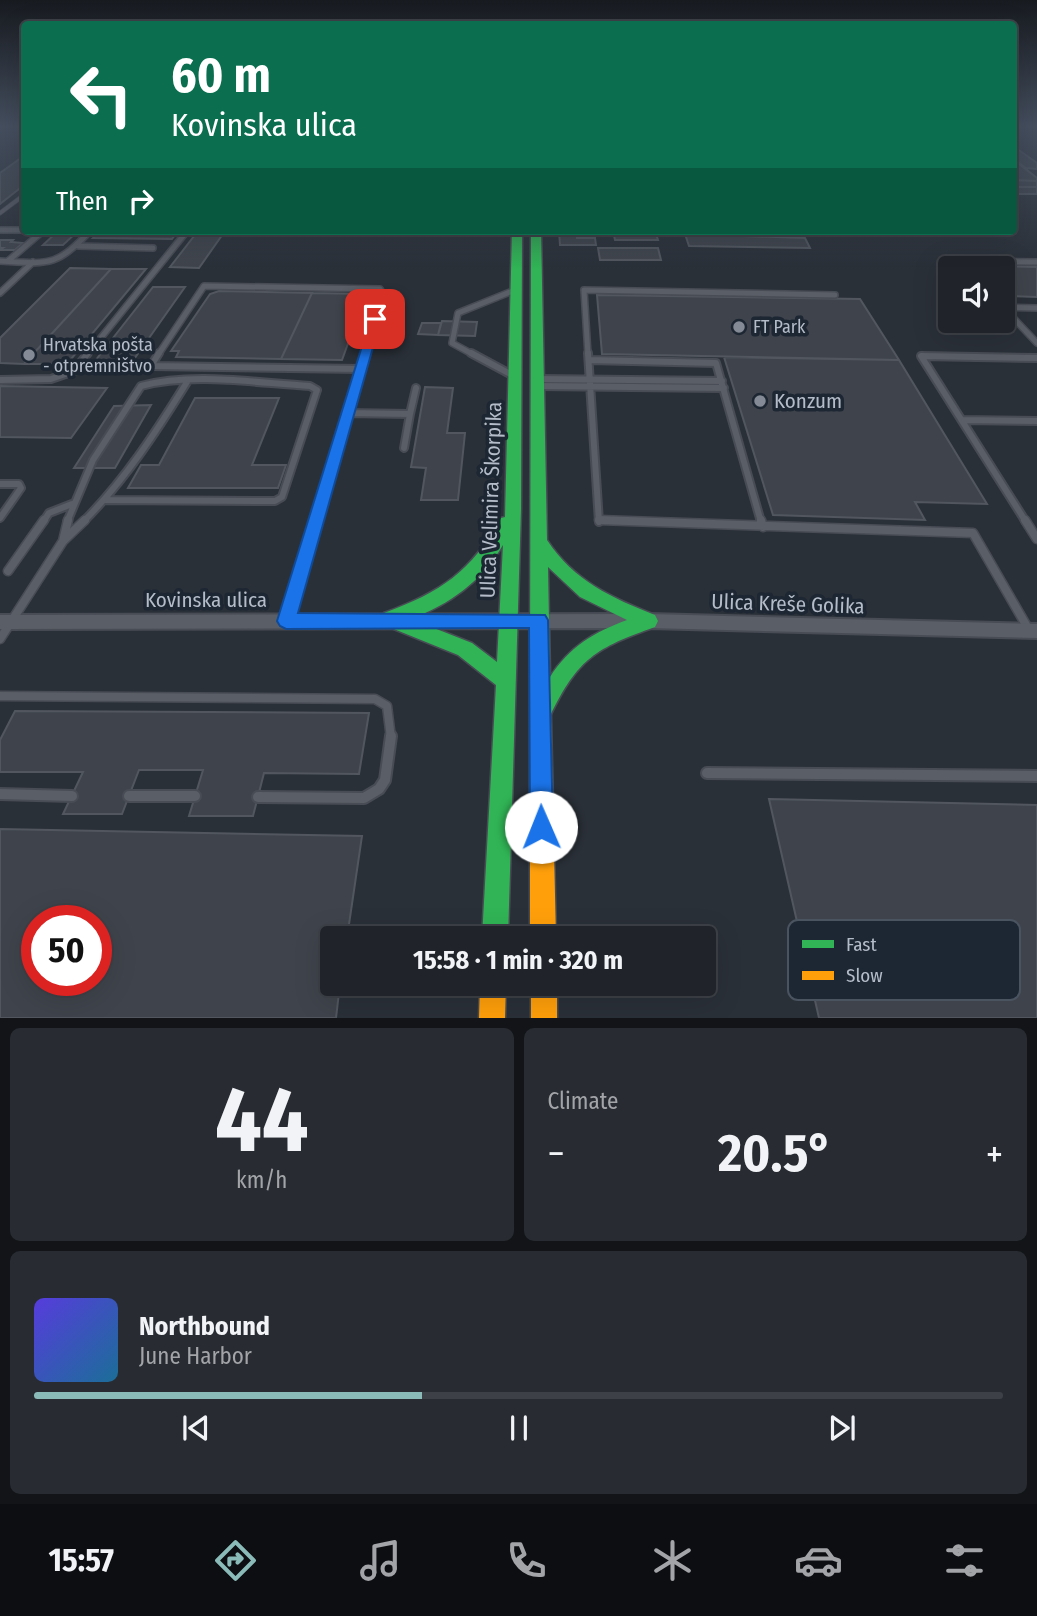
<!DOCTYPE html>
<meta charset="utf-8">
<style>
:root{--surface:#20242a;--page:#282c32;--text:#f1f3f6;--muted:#a2a4a8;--line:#3d4147;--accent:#8bbbb9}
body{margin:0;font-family:"Fira Sans Condensed",sans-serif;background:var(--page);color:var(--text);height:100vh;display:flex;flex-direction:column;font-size:26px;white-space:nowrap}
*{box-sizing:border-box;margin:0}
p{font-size:23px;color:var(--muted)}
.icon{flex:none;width:38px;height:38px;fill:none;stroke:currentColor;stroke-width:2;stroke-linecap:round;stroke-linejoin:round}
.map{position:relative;height:1018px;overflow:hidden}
.sheet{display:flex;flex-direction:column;gap:10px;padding:10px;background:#121417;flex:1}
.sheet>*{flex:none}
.top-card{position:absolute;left:21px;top:21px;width:996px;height:214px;border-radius:7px;box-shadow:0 7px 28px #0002,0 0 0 2px var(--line);background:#0b6e4f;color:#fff;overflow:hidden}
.fabs{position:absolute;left:938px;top:256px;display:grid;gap:14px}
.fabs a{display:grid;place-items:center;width:77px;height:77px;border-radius:7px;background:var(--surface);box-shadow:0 7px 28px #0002,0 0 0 2px var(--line);font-size:35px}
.speed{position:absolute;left:21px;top:905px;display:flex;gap:14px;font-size:35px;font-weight:700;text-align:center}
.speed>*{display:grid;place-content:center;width:91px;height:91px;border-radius:50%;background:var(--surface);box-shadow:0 7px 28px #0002,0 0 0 2px var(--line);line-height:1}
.speed .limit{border:10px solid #d22;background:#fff;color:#111}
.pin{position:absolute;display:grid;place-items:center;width:60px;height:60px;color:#fff;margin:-30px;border-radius:14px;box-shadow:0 4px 10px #0006}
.me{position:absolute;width:77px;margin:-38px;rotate:359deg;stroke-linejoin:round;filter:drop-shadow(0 0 5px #0008)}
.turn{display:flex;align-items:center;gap:24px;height:147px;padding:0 35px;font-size:32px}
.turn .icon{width:91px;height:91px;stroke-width:2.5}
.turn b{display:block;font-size:49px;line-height:60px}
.then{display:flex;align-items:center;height:66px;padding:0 35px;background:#0003;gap:14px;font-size:26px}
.big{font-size:52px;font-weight:700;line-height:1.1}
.sheet .card{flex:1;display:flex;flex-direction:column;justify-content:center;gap:10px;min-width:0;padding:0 24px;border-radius:10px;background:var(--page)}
.sheet .dial{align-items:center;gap:0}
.dial b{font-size:91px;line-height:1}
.song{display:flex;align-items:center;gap:21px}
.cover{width:84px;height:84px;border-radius:10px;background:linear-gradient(135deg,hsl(250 70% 55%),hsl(200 70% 35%))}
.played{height:7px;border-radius:4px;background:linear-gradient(90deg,var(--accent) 40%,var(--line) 40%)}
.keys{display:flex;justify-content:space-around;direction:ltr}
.heat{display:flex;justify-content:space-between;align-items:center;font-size:38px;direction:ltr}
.sheet .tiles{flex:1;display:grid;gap:10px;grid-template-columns:1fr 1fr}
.card:last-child{grid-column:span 2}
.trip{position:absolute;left:320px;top:926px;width:396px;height:70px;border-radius:7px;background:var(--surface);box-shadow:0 7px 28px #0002,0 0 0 2px var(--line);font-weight:700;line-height:70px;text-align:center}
.menu{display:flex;height:112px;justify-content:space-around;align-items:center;background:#0d0e11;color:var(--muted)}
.menu .icon{width:49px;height:49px}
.menu .on{color:var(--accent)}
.menu b{font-size:32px;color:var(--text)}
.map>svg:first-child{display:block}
.building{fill:#3f444c;stroke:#52575f;stroke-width:2;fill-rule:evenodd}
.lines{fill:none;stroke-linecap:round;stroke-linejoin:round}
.lane-far4-casing{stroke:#484c55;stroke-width:5}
.lane-far3-casing{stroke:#484c55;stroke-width:8}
.lane-far2-casing{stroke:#484c55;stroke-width:10}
.lane-far1-casing{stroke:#484c55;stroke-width:11}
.lane-casing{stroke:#484c55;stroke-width:14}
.street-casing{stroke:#484c55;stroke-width:4}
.fast-casing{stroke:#484c55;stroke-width:3}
.slow-casing{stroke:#484c55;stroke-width:3}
.lane-far4{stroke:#5a5e66;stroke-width:3.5}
.lane-far3{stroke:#5a5e66;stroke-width:5}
.lane-far2{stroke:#5a5e66;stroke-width:6}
.lane-far1{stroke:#5a5e66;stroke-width:8}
.lane{stroke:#5a5e66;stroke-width:10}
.street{fill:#5a5e66;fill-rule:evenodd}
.fast{fill:#30b455;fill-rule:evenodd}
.slow{fill:#ff9f0a;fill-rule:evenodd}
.route{fill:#1a73e8;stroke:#114b97;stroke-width:2}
.poi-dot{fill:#848b96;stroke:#1d2633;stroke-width:2.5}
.labels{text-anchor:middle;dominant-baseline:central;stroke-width:7;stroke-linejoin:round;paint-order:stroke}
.far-poi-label{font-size:18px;fill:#b4bcc9;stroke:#1d2633;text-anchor:start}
.poi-label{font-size:21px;fill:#b4bcc9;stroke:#1d2633;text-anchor:start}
.street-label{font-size:21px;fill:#b4bcc9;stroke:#1d2633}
.key{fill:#1d2633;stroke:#4a5360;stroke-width:2}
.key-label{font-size:19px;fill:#b4bcc9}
</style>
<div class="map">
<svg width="1037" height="1018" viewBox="0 0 1037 1018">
<rect width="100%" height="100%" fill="#2a3038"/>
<!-- building -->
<path class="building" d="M1013 146 1037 163V169L1026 168 1013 159Z
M21 158H24V185L0 204V173Z
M1013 159 1037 178V181L1013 180Z
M1013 180 1037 181V187H1013Z
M1013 187H1037V194H1013Z
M58 231H78L63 245H43Z
M100 231H178L172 239 93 238Z
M198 231H225L199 268 170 267Z
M559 231H576L577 238H595L596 245H560Z
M613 231H655L658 240H615Z
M685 234 805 238 810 248 689 246Z
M0 240H13L11 242 23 243 15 250H0L3 248H0Z
M598 248H658L661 260H600Z
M983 266 1037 267V297L1011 296 1003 287V268Z
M70 268 111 269 24 364 0 363V338Z
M111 269H146L67 364H24Z
M153 287H185L132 362 95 361Z
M219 291 312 293 281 359 176 357 179 351H171L210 294Z
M312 293 366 294 342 360 281 359Z
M597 295 860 299 899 360 602 354Z
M442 321 477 322 475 336 438 335Z
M422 323H441L438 335 418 334Z
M724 357 899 360 987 504 915 502 925 520 773 515Z
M0 386 107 388 71 438 0 437Z
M425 387 453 388 447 433H465L458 500H421L426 468 411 467Z
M195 398H279L252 465H286L278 488H128L141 465H159Z
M151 405 115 468H74L114 406Z
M15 711 369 713 359 774 264 773 253 816H189L203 770H139L122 814H63L83 772H0V740Z
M769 799 1037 805V1018H819Z
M0 829 362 836 347 938H332V984H340L336 1018H0ZM37 920H96V980H37Z"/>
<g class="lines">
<!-- lane-far4 casing -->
<g class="lane-far4-casing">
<path id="lane-far4" d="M0 213 24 195"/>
</g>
<!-- lane-far3 casing -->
<g class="lane-far3-casing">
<path id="lane-far3" d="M0 230H24
M672 231 680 233
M78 246 153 248
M0 261C49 264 56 267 90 231
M8 261 43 231
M967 268 962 261 1037 262
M0 293 33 262
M1003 307 1037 343
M1003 307 1037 308
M87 355 187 231
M158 355 204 286 380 289 383 294 365 355
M474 355 452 343 458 313 515 290
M588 355 584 290 835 295"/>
</g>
<!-- lane-far2 casing -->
<g class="lane-far2-casing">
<path id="lane-far2" d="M159 353 151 366 360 369
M471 353 512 375
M588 353 599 522
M589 360 716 363 761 522
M538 379 722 381
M0 380 51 379 74 371 88 353
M538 386 724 388
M346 413 410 414 416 388
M962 420 1037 421
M404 448 410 414
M0 484H19L21 488 0 518
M43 522 49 513 72 504
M67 522 93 460 141 386C193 372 256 383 310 386L317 390 282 497 275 501 105 500
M83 522C125 480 156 432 187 382
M315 522 365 353
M1026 522 921 356 1037 358"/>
</g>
<!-- lane-far1 casing -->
<g class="lane-far1-casing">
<path id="lane-far1" d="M599 520 973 533 1029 630
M761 520 763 527
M1025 520 1037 539
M63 541 68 520
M8 571 44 520
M286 621 316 520
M0 639 63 541 85 520
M0 696 375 699 387 706 391 738"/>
</g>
<!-- lane casing -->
<g class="lane-casing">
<path id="lane" d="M707 773 1037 776
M0 794 72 796
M129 796H195
M258 797 364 798 379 789 385 780 391 736"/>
</g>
<!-- street casing -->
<g class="street-casing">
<path id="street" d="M649 614 1037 624V638L649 628 0 629V615Z"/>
</g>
<!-- fast casing -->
<g class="fast-casing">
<path id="fast" d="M512 231H522L521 509 508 938H482L496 685 458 655 384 625 381 619 384 613C441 592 471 572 501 518L505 517ZM503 545 497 662 472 643 411 619C450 604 481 582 503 545Z
M531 231H541L547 540C574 581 612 598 655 615L658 621 655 627C596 648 578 658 550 716L543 719 536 716 533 709 545 684 540 686 533 683 530 677ZM548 567 580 597 627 620C594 632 569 647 550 677Z"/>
</g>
<!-- slow casing -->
<g class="slow-casing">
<path id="slow" d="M540 668 547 671 550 677 556 938H530V677L533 671Z
M480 984H506L505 1018H479Z
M531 984H557V1018H531Z"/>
</g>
<!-- lane-far4 -->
<use href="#lane-far4" class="lane-far4"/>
<!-- lane-far3 -->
<use href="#lane-far3" class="lane-far3"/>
<!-- lane-far2 -->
<use href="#lane-far2" class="lane-far2"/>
<!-- lane-far1 -->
<use href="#lane-far1" class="lane-far1"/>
<!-- lane -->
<use href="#lane" class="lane"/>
<!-- street -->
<use href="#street" class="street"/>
<!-- fast -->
<use href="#fast" class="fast"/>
<!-- slow -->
<use href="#slow" class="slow"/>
</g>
<!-- sky -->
<linearGradient id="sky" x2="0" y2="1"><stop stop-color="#171a1f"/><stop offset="0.47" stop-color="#444e5e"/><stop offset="1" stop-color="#444e5e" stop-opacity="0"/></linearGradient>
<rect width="1037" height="269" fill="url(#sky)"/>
<!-- route -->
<path class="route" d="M371 317 381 319 298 613 545 615 548 620 553 827 549 835 541 839 533 835 530 827 529 628 286 629 280 626 277 621Z"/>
<!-- markers -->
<g class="poi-dot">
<circle cx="739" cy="327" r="7"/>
<circle cx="29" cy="355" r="7"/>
<circle cx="760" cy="401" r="7"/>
</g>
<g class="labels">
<!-- far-poi labels -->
<g class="far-poi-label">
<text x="753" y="327">FT Park</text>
<text x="43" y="345">Hrvatska pošta<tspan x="43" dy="21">- otpremništvo</tspan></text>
</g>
<!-- poi labels -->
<g class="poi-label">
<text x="774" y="401">Konzum</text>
</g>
<!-- street labels -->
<g class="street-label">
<text transform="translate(491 500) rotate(-88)">Ulica Velimira Škorpika</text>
<text x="206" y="600">Kovinska ulica</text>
<text transform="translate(788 604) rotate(2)">Ulica Kreše Golika</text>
</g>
</g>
<!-- legend -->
<rect x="788" y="920" width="232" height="80" rx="10" class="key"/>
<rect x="802" y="940" width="32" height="8" fill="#30b455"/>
<rect x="802" y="971" width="32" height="9" fill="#ff9f0a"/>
<g class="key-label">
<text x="846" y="951">Fast</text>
<text x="846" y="982">Slow</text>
</g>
</svg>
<div class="fabs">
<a><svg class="icon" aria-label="sound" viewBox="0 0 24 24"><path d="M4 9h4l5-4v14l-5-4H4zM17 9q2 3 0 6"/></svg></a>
</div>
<div class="speed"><div class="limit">50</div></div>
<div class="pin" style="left:375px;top:319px;background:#d93025"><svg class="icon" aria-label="arrive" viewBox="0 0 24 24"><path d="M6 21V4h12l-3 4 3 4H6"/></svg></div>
<svg class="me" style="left:541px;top:827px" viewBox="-20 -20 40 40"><circle r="19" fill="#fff"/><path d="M0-13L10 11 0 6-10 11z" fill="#1a73e8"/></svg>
<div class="trip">15:58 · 1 min · 320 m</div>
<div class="top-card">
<div class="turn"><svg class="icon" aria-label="left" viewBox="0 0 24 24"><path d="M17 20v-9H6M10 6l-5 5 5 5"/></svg><div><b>60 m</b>Kovinska ulica</div></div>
<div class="then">Then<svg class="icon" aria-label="right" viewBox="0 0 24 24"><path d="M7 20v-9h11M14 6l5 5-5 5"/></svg></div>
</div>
</div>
<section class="sheet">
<div class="tiles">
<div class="card dial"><b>44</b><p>km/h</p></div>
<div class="card"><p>Climate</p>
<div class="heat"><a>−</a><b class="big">20.5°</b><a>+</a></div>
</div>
<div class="card">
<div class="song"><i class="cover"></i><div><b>Northbound</b><p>June Harbor</p></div></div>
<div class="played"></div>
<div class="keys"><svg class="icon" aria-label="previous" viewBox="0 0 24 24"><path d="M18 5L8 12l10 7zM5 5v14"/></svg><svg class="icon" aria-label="pause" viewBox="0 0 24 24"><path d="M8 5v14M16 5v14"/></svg><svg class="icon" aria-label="next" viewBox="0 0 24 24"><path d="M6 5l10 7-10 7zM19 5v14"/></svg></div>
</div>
</div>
</section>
<nav class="menu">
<b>15:57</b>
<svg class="icon on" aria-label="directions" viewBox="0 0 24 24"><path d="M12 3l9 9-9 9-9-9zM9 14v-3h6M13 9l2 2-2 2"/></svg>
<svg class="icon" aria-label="music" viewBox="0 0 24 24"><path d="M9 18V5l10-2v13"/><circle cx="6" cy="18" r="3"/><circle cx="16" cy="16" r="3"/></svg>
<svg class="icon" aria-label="phone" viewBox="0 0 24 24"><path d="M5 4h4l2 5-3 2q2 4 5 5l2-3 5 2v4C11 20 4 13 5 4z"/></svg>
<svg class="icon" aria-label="climate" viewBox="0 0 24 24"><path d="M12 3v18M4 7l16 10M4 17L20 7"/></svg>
<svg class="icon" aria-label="car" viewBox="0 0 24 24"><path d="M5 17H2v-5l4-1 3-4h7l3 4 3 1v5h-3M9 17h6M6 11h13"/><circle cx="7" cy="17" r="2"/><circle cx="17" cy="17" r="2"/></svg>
<svg class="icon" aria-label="filters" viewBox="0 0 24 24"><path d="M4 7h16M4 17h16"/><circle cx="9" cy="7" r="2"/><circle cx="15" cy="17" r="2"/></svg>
</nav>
